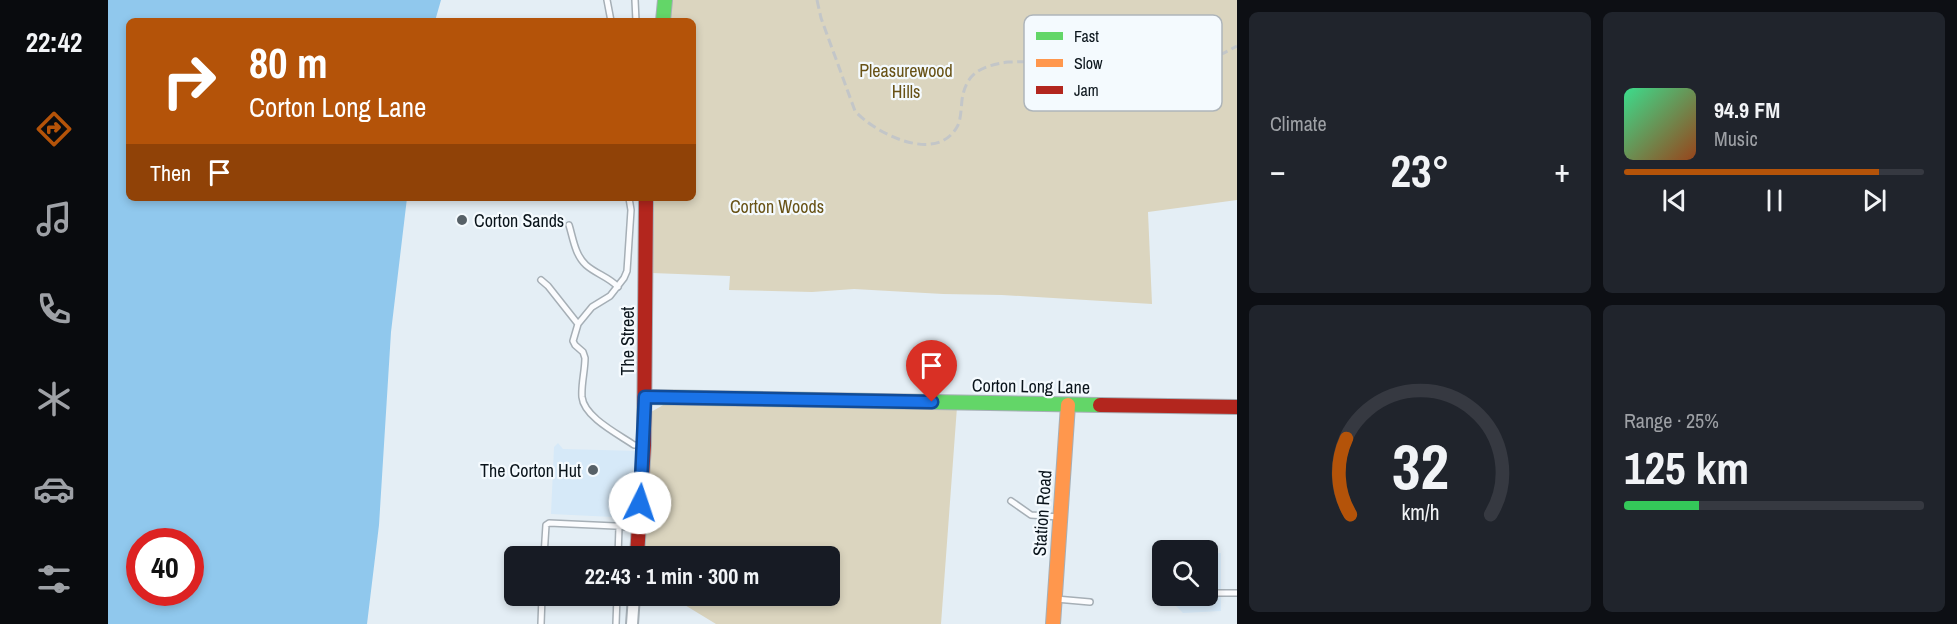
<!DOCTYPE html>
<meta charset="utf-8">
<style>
:root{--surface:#171b24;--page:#20242c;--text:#f1f3f6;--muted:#9ea1a6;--line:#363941;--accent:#b45309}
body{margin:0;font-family:"Archivo Narrow",sans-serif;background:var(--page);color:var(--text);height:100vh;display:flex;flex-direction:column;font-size:22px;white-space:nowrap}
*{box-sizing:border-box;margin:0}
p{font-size:20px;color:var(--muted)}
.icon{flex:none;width:33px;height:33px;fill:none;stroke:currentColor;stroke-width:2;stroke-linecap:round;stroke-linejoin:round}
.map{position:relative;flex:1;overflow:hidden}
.side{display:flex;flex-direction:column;gap:12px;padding:12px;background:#0d0f14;width:720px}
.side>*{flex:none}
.banner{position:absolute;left:18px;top:18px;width:570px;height:183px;border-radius:9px;box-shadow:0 3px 9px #0003;background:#b45309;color:#fff;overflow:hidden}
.tools{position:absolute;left:1044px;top:540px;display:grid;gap:12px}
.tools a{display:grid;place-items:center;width:66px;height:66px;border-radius:9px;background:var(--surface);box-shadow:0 3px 9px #0003;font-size:30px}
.speed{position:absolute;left:18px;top:528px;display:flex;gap:12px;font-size:30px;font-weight:700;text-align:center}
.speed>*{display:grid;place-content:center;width:78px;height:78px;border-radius:50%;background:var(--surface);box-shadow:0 3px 9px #0003;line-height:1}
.speed .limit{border:9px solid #d22;background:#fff;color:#111}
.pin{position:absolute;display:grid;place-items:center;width:51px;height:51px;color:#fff;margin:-62px -26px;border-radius:50% 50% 50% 0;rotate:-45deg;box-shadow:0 0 6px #0007}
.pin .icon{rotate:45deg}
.me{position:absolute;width:66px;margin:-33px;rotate:4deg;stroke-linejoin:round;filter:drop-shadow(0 0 4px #0008)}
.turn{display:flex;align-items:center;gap:21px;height:126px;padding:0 24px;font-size:27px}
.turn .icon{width:78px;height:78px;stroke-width:2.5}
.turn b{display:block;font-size:42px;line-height:51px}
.then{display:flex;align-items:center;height:57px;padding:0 24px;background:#0003;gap:12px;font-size:22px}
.big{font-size:45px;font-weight:800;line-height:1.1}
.side .widget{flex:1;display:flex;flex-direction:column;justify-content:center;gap:9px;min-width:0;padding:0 21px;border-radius:9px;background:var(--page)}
.side .dial{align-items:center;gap:0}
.dial svg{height:156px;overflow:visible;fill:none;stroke:var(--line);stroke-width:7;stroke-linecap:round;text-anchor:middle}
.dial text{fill:var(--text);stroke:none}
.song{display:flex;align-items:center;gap:18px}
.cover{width:72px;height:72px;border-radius:9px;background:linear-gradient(135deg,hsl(150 70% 55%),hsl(20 70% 35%))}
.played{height:6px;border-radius:3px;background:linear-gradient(90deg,var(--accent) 85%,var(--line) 85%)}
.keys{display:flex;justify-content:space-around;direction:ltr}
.heat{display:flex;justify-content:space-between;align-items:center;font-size:33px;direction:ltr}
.charge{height:9px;border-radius:4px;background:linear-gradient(90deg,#34c759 25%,var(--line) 0)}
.side .tiles{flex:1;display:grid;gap:12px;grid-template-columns:repeat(2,1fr)}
.trip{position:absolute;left:396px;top:546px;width:336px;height:60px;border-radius:9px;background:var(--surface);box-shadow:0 3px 9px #0003;font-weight:800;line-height:60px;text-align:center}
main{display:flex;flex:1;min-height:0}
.menu{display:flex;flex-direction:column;width:108px;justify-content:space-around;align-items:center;background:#090b0e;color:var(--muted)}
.menu .icon{width:42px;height:42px}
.menu .selected{color:var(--accent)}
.menu b{font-size:27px;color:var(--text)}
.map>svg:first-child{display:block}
.built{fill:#d6e9f8}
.green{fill:#dbd5bf}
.water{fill:#90c8ed;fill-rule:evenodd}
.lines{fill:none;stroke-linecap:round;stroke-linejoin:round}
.stream{stroke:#90c8ed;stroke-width:3}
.lane-casing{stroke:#a6afb6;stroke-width:8}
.street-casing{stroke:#a6afb6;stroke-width:14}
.fast-casing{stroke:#a6afb6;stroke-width:16}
.slow-casing{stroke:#a6afb6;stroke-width:16}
.jam-casing{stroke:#a6afb6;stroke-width:16}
.lane{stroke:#fbfcfe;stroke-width:5}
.street{stroke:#fbfcfe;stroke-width:10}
.fast{stroke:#63d668;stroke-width:14}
.slow{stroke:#ff974d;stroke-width:14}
.jam{stroke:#b3261e;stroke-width:14}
.rail{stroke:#c3c6c8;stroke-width:3;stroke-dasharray:9 4.5;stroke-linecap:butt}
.route-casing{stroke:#114b97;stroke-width:15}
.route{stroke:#1a73e8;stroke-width:10}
.poi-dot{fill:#566067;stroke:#f4fafe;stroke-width:2}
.labels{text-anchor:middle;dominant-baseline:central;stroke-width:4.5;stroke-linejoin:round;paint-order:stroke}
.park-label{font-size:18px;fill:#685216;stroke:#f4fafe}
.poi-label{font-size:18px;fill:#0a141b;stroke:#f4fafe;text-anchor:start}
.street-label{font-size:18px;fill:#0a141b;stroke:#f4fafe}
.key{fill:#f4fafe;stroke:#aeb5ba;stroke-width:1.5}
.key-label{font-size:16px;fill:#0a141b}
</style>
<main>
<nav class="menu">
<b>22:42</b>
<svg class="icon selected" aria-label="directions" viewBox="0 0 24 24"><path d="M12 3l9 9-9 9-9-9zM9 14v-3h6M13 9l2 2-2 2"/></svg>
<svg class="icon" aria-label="music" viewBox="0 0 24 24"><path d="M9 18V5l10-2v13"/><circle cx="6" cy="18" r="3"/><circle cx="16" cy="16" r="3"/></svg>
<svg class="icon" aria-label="phone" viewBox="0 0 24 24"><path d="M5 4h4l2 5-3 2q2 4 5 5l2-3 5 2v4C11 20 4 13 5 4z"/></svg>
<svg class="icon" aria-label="climate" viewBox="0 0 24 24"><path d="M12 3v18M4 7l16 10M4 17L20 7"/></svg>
<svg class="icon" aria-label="car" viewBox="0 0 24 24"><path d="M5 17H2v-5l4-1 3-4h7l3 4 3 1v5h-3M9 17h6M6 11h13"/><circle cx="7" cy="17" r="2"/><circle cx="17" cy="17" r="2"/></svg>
<svg class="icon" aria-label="filters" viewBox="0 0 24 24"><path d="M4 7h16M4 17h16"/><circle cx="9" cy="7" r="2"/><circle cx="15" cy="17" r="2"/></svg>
</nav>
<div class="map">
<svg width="1129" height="624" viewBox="0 0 1129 624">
<rect width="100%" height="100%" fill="#e4eef5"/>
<!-- built -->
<path class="built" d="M450 443 455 449 531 451 527 518 443 514 446 447Z
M1100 553H1113V611L1075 613 1068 606 1067 596H1100Z"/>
<!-- green -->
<path class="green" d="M564 0H1129V200L1040 212 1044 304 894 295 835 294 746 289 704 292 621 290 622 276 544 273 546 198H585V21H562Z
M557 404 849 407 833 624H608L562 596H722V556H535L543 412Z"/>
<!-- water -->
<path class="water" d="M0 0H333L327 21H21V198H299L283 332 271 525 259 624H0ZM32 542H82V592H32Z"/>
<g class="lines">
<!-- stream -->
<path class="stream" d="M1093 73 1095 86"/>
<!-- lane casing -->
<g class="lane-casing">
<path id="lane" d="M499 0 503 21
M527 0 528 21
M521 198 523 210 519 271 516 278 502 296 484 307 470 324 465 341 467 345 475 352 477 358C477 371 473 384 474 397 476 417 510 434 526 445H534
M461 225C465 238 467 255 478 265 488 274 501 277 510 287
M433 280 440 286 470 324
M903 501 923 515 951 517
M436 556 438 525 441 523 529 527
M510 556 511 527
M1100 593H1129
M948 599 982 602
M433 624 434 596
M508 624 509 596"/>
</g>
<!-- street casing -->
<g class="street-casing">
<path id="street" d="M524 624 526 596"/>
</g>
<!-- fast casing -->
<g class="fast-casing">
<path id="fast" d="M555 21 557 0
M537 397 992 405"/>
</g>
<!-- slow casing -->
<g class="slow-casing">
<path id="slow" d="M945 624 960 405"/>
</g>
<!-- jam casing -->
<g class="jam-casing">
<path id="jam" d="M992 405 1129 407
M529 556 536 445 538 198"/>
</g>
<!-- lane -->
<use href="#lane" class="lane"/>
<!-- street -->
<use href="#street" class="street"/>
<!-- fast -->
<use href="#fast" class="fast"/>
<!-- slow -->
<use href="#slow" class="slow"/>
<!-- jam -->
<use href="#jam" class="jam"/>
<!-- rail -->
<path class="rail" d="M709 0 713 18 747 111C768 134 828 164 849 127 853 120 853 109 854 100 858 72 874 66 900 62L1099 58 1116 53 1129 46"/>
</g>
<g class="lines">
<!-- route casing -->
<g class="route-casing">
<path id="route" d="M532 503 537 397 824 402"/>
</g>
<!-- route -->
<use href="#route" class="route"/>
</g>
<!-- markers -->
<g class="poi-dot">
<circle cx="354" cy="220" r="6"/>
<circle cx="485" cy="470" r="6"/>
</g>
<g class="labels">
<!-- park labels -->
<g class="park-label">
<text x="798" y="70">Pleasurewood<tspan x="798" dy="21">Hills</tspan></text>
<text x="669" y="206">Corton Woods</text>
</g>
<!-- poi labels -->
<g class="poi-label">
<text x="366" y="220">Corton Sands</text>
<text x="473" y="470" text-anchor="end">The Corton Hut</text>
</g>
<!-- street labels -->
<g class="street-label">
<text transform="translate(519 341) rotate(-90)">The Street</text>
<text transform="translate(923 386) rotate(1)">Corton Long Lane</text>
<text transform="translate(934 513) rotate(-86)">Station Road</text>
</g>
</g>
<!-- legend -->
<rect x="916" y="15" width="198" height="96" rx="9" class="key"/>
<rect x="928" y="32" width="27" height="8" fill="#63d668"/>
<rect x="928" y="59" width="27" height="8" fill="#ff974d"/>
<rect x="928" y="86" width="27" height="8" fill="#b3261e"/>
<g class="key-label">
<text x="966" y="42">Fast</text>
<text x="966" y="69">Slow</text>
<text x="966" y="96">Jam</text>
</g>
</svg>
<div class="tools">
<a><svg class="icon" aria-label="search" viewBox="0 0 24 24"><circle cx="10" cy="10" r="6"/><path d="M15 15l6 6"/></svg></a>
</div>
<div class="speed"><div class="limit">40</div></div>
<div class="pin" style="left:824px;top:402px;background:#d93025"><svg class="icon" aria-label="arrive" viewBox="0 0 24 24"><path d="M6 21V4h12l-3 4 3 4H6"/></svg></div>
<svg class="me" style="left:532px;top:503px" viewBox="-20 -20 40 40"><circle r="19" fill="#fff"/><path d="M0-13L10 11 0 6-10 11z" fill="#1a73e8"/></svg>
<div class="trip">22:43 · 1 min · 300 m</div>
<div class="banner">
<div class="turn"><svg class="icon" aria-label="right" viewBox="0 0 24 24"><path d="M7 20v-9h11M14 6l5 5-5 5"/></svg><div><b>80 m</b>Corton Long Lane</div></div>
<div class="then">Then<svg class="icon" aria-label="arrive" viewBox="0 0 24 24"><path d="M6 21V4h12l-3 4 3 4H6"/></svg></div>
</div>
</div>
<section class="side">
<div class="tiles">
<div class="widget"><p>Climate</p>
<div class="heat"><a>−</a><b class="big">23°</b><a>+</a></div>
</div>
<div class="widget">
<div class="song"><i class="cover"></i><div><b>94.9 FM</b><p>Music</p></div></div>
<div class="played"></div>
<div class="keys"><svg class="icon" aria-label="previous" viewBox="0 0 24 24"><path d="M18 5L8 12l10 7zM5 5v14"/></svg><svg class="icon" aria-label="pause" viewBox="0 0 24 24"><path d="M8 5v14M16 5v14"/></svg><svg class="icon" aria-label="next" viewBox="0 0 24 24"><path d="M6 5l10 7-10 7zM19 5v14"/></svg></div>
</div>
<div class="widget dial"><svg viewBox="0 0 100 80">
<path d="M14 69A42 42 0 1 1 86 69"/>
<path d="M14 69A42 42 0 0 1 12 30" stroke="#b45309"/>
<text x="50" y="56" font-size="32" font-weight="700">32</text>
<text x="50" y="72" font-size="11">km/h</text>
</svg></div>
<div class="widget"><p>Range · 25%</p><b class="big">125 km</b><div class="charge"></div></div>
</div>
</section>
</main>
